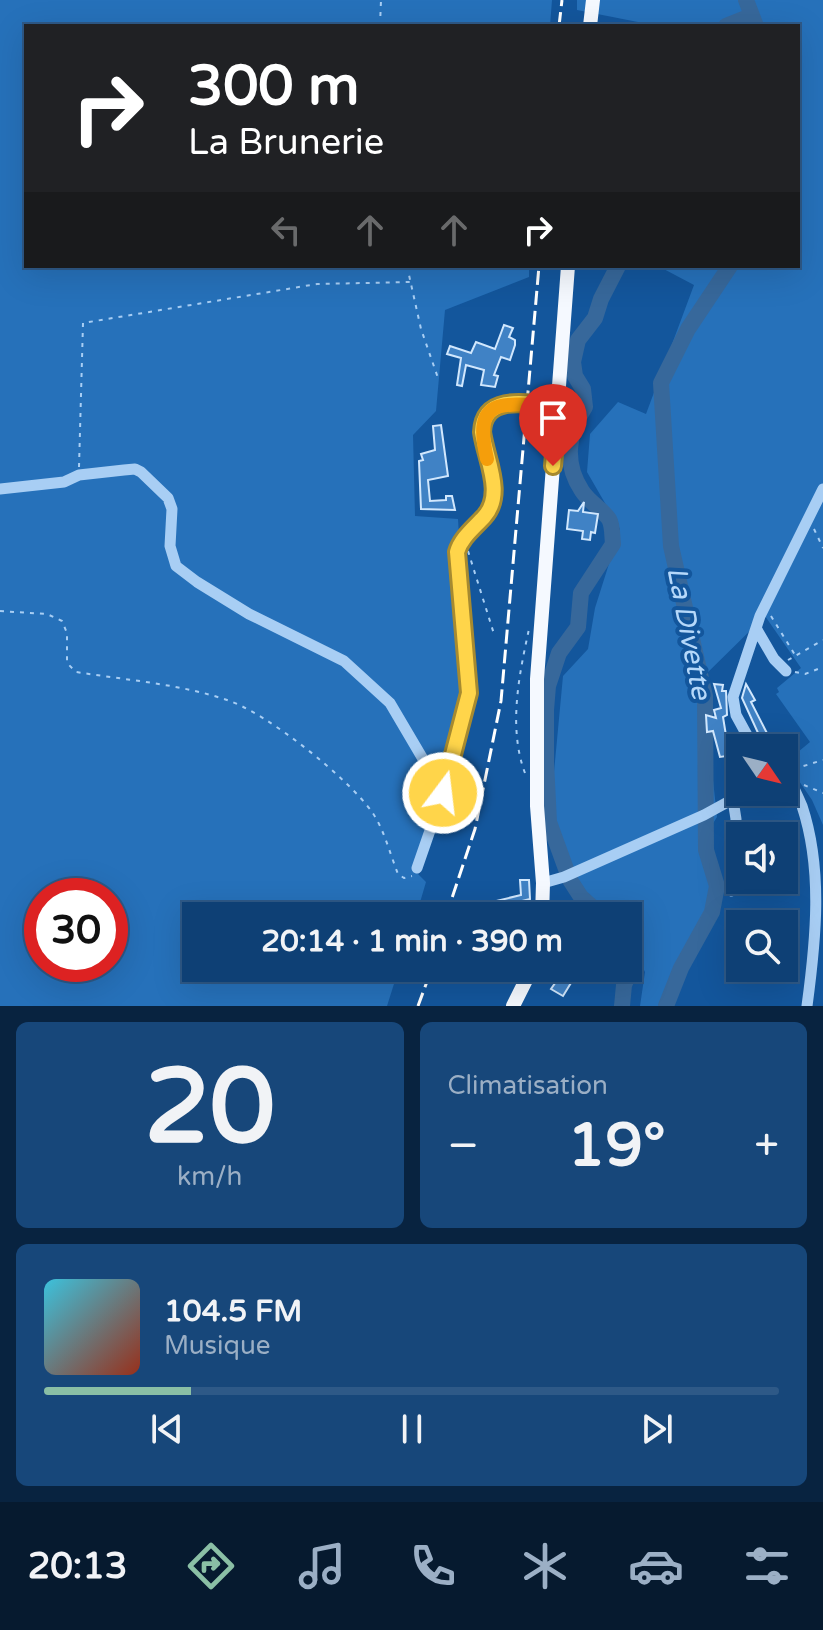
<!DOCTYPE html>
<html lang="fr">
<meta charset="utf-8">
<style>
:root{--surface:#0e4075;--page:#17477a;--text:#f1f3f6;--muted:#9bafc5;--line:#2e5987;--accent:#8abfa5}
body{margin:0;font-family:"Varela Round",sans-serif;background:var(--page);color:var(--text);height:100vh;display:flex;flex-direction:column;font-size:30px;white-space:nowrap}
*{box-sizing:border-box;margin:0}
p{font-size:26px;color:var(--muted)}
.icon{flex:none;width:44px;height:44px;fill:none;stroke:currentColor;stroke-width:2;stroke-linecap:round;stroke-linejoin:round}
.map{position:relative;height:1006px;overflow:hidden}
.side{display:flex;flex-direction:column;gap:16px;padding:16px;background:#082340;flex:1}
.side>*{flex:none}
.banner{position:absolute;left:24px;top:24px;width:776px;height:244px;border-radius:0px;box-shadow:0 8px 32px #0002,0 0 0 2px var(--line);background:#202124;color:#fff;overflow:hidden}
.needle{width:52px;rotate:125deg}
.controls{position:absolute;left:726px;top:734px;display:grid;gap:16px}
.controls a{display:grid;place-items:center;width:72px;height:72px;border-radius:0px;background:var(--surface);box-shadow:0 8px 32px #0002,0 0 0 2px var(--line);font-size:40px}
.speed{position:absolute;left:24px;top:878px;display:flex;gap:16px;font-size:40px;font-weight:700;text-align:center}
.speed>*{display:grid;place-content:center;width:104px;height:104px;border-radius:50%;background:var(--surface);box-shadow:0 8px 32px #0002,0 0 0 2px var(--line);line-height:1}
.speed .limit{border:12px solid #d22;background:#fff;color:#111}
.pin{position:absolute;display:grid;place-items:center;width:68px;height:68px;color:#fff;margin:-82px -34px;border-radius:50% 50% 50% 0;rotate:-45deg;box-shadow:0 0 8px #0007}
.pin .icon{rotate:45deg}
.me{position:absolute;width:88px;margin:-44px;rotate:15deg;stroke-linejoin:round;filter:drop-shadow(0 0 6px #0008)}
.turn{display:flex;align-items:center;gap:28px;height:168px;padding:0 32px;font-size:36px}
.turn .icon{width:104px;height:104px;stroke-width:2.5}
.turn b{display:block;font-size:56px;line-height:68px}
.lanes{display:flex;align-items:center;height:76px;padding:0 32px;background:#0003;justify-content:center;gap:40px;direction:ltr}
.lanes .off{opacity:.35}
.big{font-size:60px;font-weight:700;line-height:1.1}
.side .card{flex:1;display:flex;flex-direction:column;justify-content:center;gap:12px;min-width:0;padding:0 28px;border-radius:12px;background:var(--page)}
.side .dial{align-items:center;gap:0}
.dial b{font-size:104px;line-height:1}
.song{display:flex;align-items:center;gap:24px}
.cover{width:96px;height:96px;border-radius:12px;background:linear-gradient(135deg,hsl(190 70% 55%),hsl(10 70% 35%))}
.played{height:8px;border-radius:4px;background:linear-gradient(90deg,var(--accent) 20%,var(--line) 20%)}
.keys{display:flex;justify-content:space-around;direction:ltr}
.heat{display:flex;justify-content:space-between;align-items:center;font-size:44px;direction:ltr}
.side .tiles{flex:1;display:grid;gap:16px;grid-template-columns:1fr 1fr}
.card:last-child{grid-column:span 2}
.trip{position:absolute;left:182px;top:902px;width:460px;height:80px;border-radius:0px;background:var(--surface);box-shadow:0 8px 32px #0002,0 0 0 2px var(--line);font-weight:700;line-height:80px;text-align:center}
.menu{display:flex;height:128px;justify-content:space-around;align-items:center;background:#061a2f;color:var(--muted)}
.menu .icon{width:56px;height:56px}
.menu .current{color:var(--accent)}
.menu b{font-size:36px;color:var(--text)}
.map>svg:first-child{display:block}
.green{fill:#2671ba;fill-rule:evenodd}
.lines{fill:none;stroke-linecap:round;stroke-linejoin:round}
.river{stroke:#37689b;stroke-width:16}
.building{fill:#4082c5;stroke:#d1e7fd;stroke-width:2}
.path{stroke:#a8cef4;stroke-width:2;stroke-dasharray:4 6;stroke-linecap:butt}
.minor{stroke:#a8cef4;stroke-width:11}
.major{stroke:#f5f9ff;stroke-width:14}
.rail{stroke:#fff;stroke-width:3;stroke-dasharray:14 6;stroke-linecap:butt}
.route-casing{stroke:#a68a30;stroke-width:20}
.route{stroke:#ffd54a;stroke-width:14}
.slow{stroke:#f59e0b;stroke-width:14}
.labels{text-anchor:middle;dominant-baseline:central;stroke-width:8;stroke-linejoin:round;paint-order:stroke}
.water-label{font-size:28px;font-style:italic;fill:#b5d8fa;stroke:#13569c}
</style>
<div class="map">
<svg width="823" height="1006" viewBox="0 0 823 1006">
<rect width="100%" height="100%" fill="#13569c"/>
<!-- green -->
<path class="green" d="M0 0H552L550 26H26V266H529V277L445 310 436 411 413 435 415 516 458 519 459 536 448 554 460 692 459 705 442 768 437 798 414 870 426 882 416 916H196V968H399L387 1006H0ZM42 896H110V964H42Z
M577 0H823V825L812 800 786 762 810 742 776 694 779 692 777 688 801 668 765 616 702 678 717 817 707 833 714 900 676 971 670 1006H640L645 972 628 938V916H615L587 897 566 868 551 804 563 676 588 649 595 608 620 529 587 472 590 434 618 402 646 414 694 285 658 266H798V26H644L643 23 577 10Z"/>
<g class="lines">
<!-- river -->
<path class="river" d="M746 0 756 26
M726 26 751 16
M602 916 581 897 570 880 549 822 546 762V710L548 686 559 653 578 627 581 593 613 544C612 537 613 526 609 519 602 509 589 502 582 491 564 464 567 433 585 407L583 389 575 376 573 362 578 340 595 318 601 299 618 266
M622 1006 624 985 631 969 628 961
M666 1006 681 968 712 912 717 886 706 850 705 696 671 546 661 383 688 329 730 266"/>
</g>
<!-- building -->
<path class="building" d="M504 325 513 328 509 337 515 340V345L510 360 501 357 494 375 498 376 495 387 481 385 484 370 466 365 462 386 457 385 461 358 447 354 450 346 471 353 476 342 495 349Z
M441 425 448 476 428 480 430 501 446 500V496H452L455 510 421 509 419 461 423 460 421 454 435 450 433 426Z
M584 502 583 512 598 514 595 533 591 532 590 540 582 539 583 531 567 529 569 510 578 511Z
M714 684 723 685 722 691H726L727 715 723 717 728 748H734V755L720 757 713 731 707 732 706 715 716 718 714 710 721 708Z
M746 684 755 700 751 702 772 743 764 746 742 698Z
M520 880H529L530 899 494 908 492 902 521 895Z
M542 968H563L561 974 574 978 563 996 551 989 560 976Z"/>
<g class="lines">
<!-- path -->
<path class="path" d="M380 26 381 0
M407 266 421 329 438 378
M79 467 83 323 317 284 411 282
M814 529 823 548
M468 551 494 634
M0 611 47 614 62 621 67 633V663L76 672C126 680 180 684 227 700 267 713 348 778 372 812 384 829 390 854 398 874L404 878 412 876
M771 616 795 655
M788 660 823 640
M795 672 805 674 823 667
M794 769 823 760
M525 773C508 728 519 675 529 629
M804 785 823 793"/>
<!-- minor -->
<path class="minor" d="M0 489 64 482 79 475 124 470 135 469 141 472 168 498 172 509 170 546 176 566 197 582 249 614 344 661 390 703 443 793
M756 628 774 659 786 671
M754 748 736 715 733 697 760 616 823 489
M784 775C793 783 797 795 802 806 823 869 816 939 807 1006
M417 868 443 793 469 693 456 559C459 533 487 523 495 499L482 424C497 394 530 404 558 407
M543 883 564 877 704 815 746 792
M731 891 736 819 733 800"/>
<!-- major -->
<path class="major" d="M590 26 593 0
M542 916 543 883 537 806V679L568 266
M513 1006 532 968"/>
<!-- rail -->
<path class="rail" d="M559 26 562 0
M446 916 475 829 501 701 539 266
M418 1006 432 968"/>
</g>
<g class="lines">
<!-- route casing -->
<g class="route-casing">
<path id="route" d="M443 793 469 693 457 552C461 538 474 528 484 517 505 494 486 460 482 432 484 392 531 404 558 407L553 466"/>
</g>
<!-- route -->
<use href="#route" class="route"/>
<!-- slow -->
<path class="slow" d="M487 459C474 403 494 402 543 406"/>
</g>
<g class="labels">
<!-- water labels -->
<g class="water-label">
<text transform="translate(689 633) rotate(79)">La Divette</text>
</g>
</g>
</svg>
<div class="controls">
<a><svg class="needle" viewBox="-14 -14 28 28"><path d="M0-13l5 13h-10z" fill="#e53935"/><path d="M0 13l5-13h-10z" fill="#9bafc5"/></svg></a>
<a><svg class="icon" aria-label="sound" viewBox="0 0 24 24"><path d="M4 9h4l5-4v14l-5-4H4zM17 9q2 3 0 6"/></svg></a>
<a><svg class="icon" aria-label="search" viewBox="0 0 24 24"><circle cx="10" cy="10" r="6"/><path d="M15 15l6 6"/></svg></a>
</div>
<div class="speed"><div class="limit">30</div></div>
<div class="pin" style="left:553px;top:466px;background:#d93025"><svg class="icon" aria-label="arrive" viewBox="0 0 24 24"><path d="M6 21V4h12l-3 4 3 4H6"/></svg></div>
<svg class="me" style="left:443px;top:793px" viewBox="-20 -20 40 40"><circle r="17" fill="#ffd54a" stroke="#fff" stroke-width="3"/><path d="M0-11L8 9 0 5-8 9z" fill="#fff"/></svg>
<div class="trip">20:14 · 1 min · 390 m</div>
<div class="banner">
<div class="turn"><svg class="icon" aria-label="right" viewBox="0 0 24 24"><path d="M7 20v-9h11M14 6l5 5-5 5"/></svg><div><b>300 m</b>La Brunerie</div></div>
<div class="lanes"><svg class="icon off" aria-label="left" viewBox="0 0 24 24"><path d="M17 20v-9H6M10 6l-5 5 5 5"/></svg><svg class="icon off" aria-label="ahead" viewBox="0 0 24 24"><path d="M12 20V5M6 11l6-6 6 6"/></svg><svg class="icon off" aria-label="ahead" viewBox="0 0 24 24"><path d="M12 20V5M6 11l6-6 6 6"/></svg><svg class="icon" aria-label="right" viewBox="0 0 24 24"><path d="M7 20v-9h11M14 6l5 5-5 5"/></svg></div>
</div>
</div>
<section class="side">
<div class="tiles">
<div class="card dial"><b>20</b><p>km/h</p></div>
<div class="card"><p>Climatisation</p>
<div class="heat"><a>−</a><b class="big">19°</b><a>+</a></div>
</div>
<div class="card">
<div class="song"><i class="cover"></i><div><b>104.5 FM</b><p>Musique</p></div></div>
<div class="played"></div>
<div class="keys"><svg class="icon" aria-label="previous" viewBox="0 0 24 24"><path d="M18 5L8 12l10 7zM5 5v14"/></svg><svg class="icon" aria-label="pause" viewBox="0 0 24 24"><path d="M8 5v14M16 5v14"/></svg><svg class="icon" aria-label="next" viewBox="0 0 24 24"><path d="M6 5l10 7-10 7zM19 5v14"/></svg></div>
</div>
</div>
</section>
<nav class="menu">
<b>20:13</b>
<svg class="icon current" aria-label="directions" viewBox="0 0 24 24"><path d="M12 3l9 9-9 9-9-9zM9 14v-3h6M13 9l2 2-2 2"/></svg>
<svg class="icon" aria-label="music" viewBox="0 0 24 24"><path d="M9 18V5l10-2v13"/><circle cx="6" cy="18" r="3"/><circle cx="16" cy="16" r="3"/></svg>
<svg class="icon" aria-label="phone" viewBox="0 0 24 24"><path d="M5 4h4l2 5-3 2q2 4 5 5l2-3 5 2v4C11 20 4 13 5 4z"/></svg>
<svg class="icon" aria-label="climate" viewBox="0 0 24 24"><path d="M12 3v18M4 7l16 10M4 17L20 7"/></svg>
<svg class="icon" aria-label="car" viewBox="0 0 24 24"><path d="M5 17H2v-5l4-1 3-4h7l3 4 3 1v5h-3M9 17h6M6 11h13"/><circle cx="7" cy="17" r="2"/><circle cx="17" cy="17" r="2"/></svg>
<svg class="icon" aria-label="filters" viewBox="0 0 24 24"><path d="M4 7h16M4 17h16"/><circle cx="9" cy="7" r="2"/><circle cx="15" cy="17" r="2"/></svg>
</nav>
